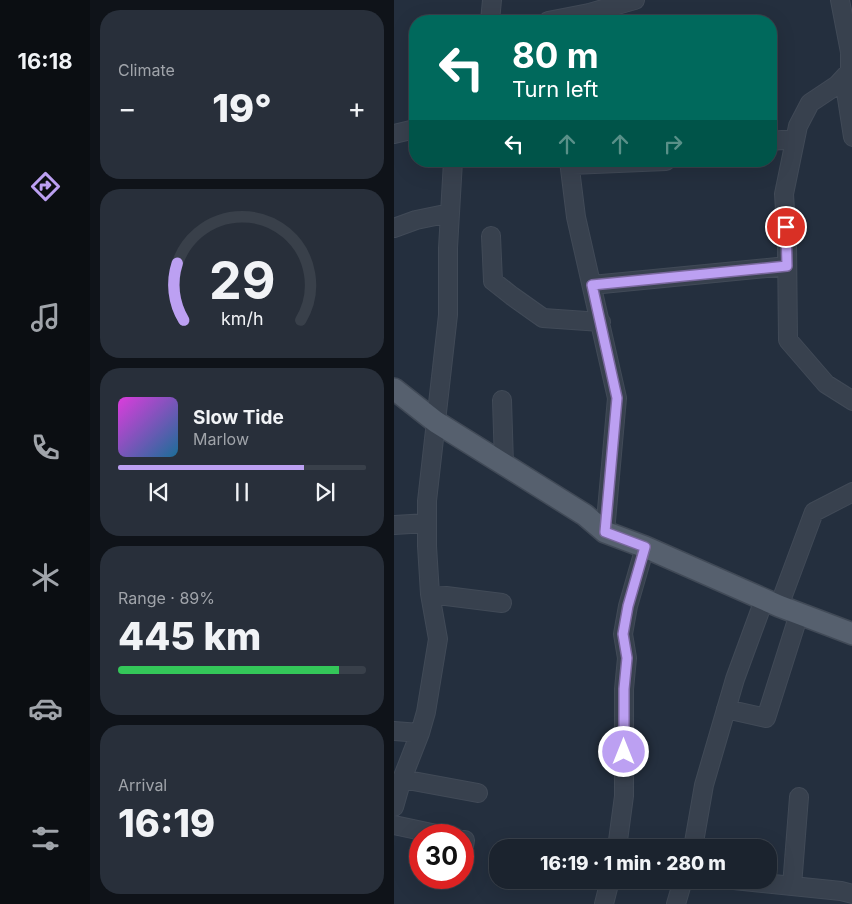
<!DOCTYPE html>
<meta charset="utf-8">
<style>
:root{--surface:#1b232e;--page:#282f3a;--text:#f1f3f6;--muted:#a0a4aa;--line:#39404a;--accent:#bca0f2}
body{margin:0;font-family:Inter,sans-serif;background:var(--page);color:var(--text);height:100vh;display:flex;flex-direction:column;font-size:19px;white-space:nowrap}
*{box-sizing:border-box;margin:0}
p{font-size:16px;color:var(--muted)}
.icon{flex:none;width:28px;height:28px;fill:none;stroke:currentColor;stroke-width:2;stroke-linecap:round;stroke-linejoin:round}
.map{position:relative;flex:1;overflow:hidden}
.sheet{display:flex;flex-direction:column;gap:10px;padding:10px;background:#0f1319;width:304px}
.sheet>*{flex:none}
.banner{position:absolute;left:15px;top:15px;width:368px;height:152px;border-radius:20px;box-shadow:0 5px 20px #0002,0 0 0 1px var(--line);background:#00695c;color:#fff;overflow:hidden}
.speed{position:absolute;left:15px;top:824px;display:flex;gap:10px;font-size:25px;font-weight:700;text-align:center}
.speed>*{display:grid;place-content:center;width:65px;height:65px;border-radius:50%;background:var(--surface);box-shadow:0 5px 20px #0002,0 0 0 1px var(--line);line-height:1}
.speed .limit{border:8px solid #d22;background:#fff;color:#111}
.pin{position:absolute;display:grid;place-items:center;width:42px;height:42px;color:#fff;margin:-21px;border:2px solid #fff;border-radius:50%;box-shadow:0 1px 5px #0007}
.me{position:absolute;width:55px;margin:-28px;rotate:0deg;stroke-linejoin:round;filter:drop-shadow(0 0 4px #0008)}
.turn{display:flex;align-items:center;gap:18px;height:105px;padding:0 20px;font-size:22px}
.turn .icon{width:65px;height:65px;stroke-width:2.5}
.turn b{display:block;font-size:35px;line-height:42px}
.lanes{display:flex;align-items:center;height:48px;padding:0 20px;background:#0003;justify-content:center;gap:25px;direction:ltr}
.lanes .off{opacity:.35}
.big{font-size:38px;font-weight:800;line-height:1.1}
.sheet .widget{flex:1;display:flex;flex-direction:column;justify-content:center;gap:8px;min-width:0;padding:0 18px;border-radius:20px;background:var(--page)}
.sheet .dial{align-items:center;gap:0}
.dial svg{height:130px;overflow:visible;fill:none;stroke:var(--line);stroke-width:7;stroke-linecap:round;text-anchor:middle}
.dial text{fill:var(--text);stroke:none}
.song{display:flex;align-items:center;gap:15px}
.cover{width:60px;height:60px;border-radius:8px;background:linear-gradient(135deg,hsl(300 70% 55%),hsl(200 70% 35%))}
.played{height:5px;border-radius:2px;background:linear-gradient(90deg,var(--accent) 75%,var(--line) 75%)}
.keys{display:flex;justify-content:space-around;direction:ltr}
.heat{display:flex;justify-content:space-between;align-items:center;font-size:28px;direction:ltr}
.charge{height:8px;border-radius:4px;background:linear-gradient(90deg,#34c759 89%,var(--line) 0)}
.trip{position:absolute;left:95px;top:839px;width:288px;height:50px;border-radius:20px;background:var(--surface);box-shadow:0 5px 20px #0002,0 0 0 1px var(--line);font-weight:800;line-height:50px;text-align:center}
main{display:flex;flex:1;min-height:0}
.tab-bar{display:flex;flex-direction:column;width:90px;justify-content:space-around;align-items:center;background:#0b0e12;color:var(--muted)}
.tab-bar .icon{width:35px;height:35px}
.tab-bar .current{color:var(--accent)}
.tab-bar b{font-size:22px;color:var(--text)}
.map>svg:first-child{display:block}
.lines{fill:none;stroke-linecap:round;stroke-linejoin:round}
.minor-casing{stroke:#414a57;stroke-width:20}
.major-casing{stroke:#414a57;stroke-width:24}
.minor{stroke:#38414e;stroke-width:18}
.major{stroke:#56606e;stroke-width:21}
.route-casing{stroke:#7a689d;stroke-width:12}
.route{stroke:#bca0f2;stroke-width:9}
</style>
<main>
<nav class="tab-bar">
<b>16:18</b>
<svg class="icon current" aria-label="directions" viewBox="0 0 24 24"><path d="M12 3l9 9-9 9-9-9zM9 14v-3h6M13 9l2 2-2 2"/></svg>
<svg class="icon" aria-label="music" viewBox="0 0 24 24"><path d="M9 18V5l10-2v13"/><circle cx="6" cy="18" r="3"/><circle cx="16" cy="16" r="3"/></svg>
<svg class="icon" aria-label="phone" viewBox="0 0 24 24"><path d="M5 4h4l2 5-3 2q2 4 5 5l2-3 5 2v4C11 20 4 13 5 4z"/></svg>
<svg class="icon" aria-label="climate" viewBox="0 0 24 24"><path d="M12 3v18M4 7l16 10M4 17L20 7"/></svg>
<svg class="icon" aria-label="car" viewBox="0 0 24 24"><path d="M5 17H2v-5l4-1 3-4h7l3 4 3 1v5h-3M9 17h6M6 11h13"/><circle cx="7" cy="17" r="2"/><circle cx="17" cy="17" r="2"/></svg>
<svg class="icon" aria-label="filters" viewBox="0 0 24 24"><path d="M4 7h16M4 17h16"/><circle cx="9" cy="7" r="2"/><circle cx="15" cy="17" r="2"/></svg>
</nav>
<section class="sheet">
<div class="widget"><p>Climate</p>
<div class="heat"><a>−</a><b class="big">19°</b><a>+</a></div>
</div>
<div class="widget dial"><svg viewBox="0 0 100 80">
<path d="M14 69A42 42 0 1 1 86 69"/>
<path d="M14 69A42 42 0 0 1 10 34" stroke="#bca0f2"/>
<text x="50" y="56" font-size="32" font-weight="700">29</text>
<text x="50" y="72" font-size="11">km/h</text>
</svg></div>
<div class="widget">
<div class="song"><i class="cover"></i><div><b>Slow Tide</b><p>Marlow</p></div></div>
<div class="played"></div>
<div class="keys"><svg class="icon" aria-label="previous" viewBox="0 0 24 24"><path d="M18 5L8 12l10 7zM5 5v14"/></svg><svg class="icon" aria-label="pause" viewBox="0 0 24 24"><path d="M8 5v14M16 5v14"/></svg><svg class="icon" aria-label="next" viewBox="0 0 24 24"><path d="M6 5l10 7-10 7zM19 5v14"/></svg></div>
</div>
<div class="widget"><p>Range · 89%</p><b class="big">445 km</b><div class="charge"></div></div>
<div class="widget"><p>Arrival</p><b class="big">16:19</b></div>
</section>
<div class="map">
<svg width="459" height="904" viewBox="0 0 459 904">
<rect width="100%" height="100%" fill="#242f3e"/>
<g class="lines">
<!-- minor casing -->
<g class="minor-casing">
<path id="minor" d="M446 0 456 52V71L443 85 416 103 404 126 390 194 393 243 394 340 432 384 459 401
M96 21 98 0
M154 21 195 13 241 0
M450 79 459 137
M0 134 21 129
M376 141 401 139
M175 161 182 217 223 398 211 532
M177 165 272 161
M0 228 22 220 56 213
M97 236 99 281 118 296 149 318 207 322
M198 285 393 266
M108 400 110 464
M0 525 33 523
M36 594 108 603
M385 606 420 512 459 492
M332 709 372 718 405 614
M0 731 26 733
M8 779 84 793
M0 807 8 779 26 733 32 712 44 639 36 594 33 546V501L54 315V248L59 161
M0 825 47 835
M69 840H71L69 853
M223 848 230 796V689L233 658 229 634 234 606 251 547
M299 848 310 785 341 679 370 600
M340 880 447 891 459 894
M398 886 405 797
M210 904 216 880
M282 904 289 880"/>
</g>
<!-- major casing -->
<g class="major-casing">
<path id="major" d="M0 389 42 422 191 515 211 532 251 547 385 606 459 634"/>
</g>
<!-- minor -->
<use href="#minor" class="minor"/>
<!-- major -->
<use href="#major" class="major"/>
</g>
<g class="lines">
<!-- route casing -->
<g class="route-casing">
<path id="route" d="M230 752V689L233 658 229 634 234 606 251 547 211 532 223 398 198 285 393 266 392 227"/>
</g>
<!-- route -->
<use href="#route" class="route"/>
</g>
</svg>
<div class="speed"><div class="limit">30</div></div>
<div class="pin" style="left:392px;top:227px;background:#d93025"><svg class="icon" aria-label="arrive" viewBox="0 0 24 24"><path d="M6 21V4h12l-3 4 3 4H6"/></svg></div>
<svg class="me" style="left:230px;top:752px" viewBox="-20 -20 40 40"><circle r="17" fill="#bca0f2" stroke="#fff" stroke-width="3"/><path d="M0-11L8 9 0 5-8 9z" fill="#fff"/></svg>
<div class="trip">16:19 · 1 min · 280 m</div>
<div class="banner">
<div class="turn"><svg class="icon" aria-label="left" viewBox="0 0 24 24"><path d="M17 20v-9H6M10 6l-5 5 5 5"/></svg><div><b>80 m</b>Turn left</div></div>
<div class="lanes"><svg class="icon" aria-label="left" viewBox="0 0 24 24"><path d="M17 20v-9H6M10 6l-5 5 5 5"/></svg><svg class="icon off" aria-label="ahead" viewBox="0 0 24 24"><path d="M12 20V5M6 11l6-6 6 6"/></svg><svg class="icon off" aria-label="ahead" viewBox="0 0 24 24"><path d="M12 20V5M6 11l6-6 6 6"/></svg><svg class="icon off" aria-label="right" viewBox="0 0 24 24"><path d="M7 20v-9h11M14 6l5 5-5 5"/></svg></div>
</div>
</div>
</main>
